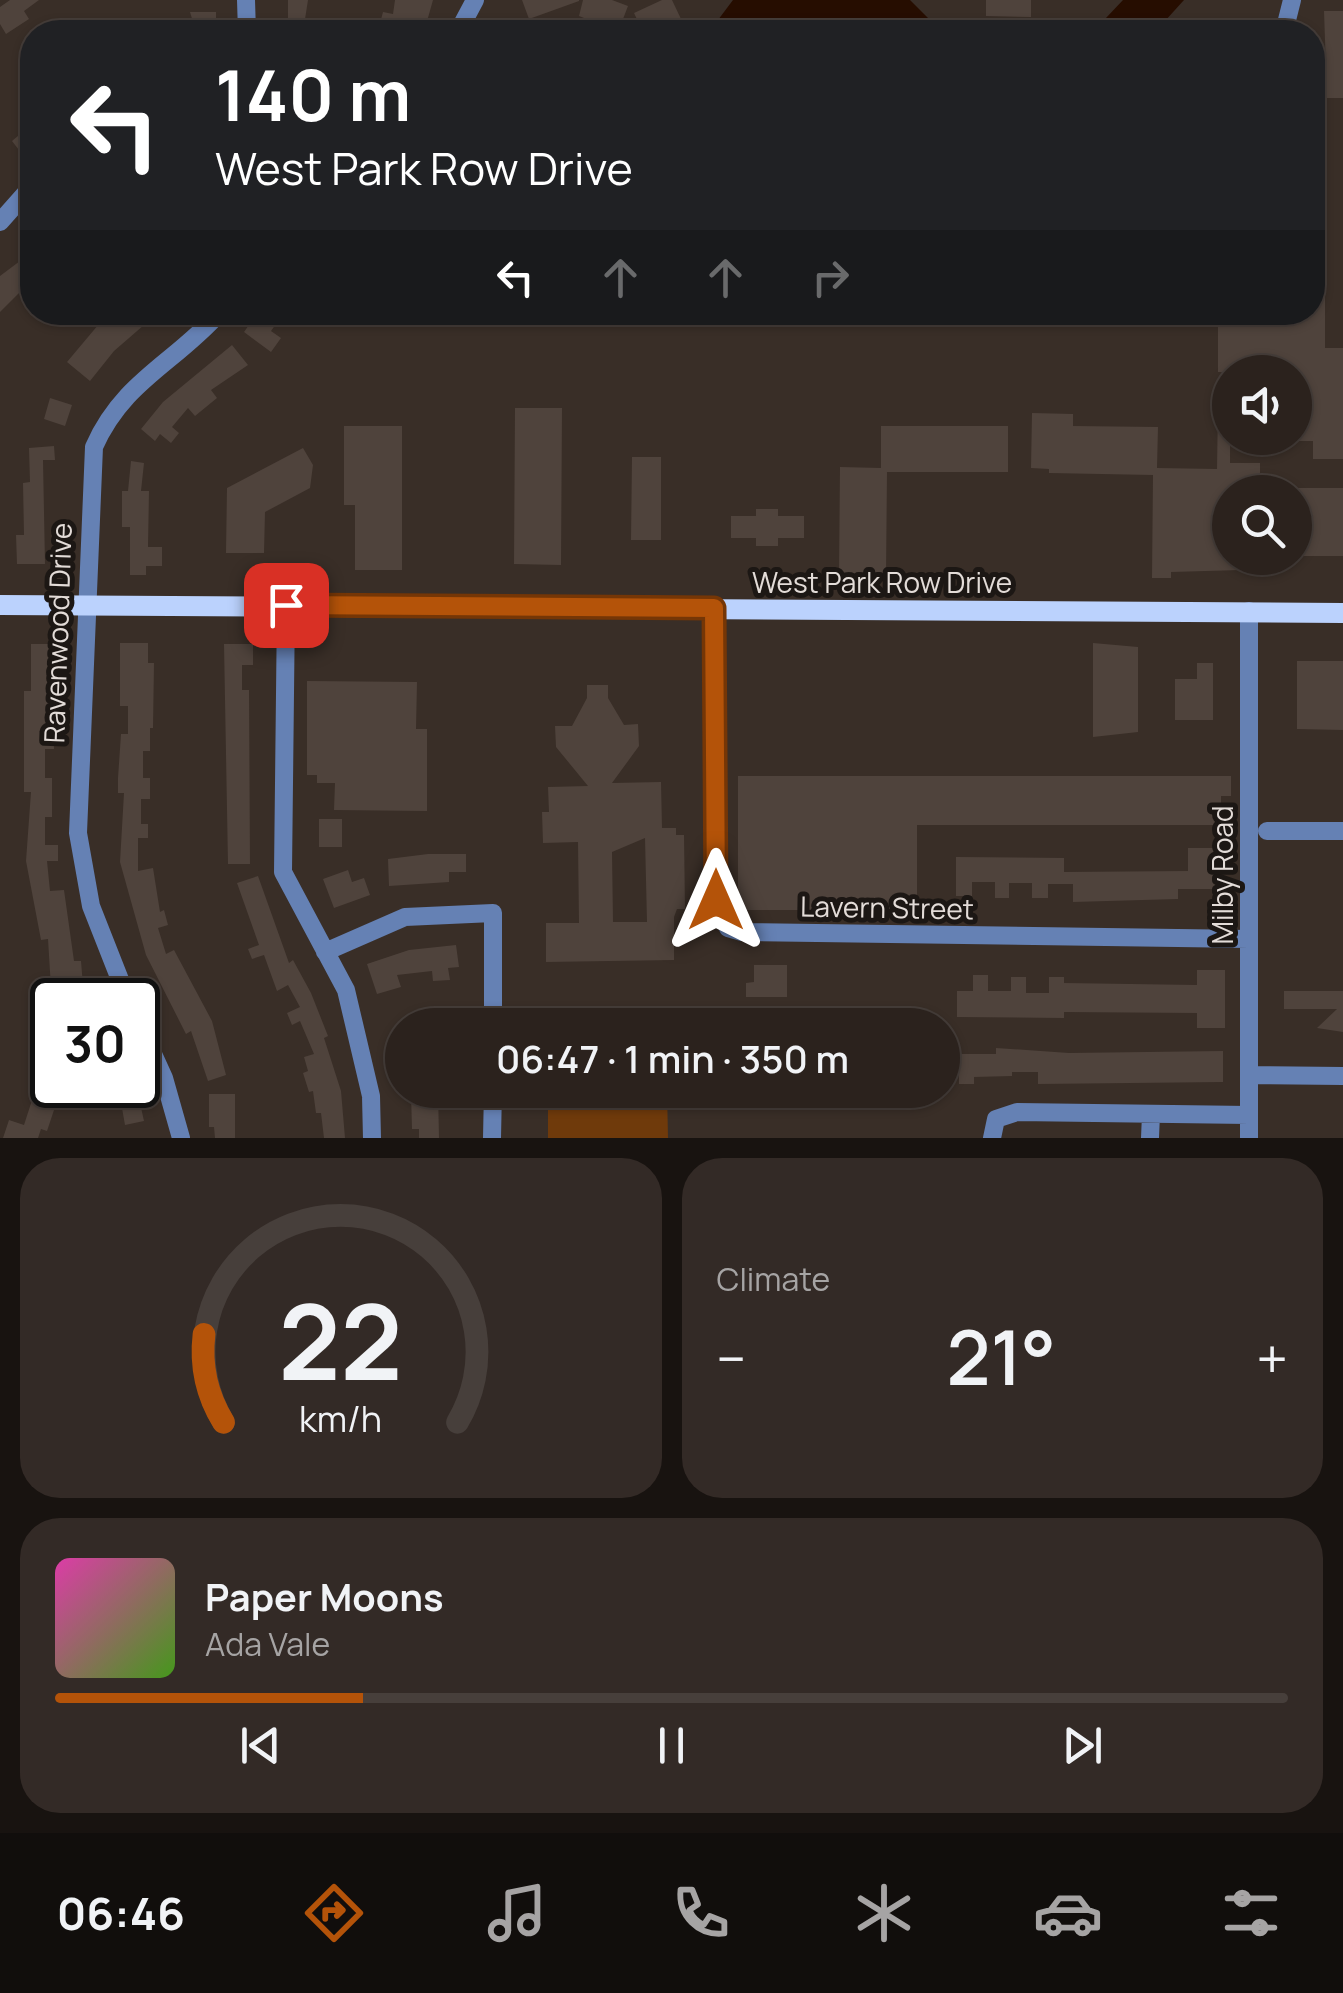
<!DOCTYPE html>
<meta charset="utf-8">
<style>
:root{--surface:#2b221d;--page:#332a26;--text:#f1f3f6;--muted:#a6a4a4;--line:#473f3b;--accent:#b45309}
body{margin:0;font-family:Manrope,sans-serif;background:var(--page);color:var(--text);height:100vh;display:flex;flex-direction:column;font-size:38px;white-space:nowrap}
*{box-sizing:border-box;margin:0}
p{font-size:32px;color:var(--muted)}
.icon{flex:none;width:55px;height:55px;fill:none;stroke:currentColor;stroke-width:2;stroke-linecap:round;stroke-linejoin:round}
.map{position:relative;height:1138px;overflow:hidden}
.panel{display:flex;flex-direction:column;gap:20px;padding:20px;background:#181310;flex:1}
.panel>*{flex:none}
.guide{position:absolute;left:20px;top:20px;width:1305px;height:305px;border-radius:40px;box-shadow:0 2px 8px #0004,0 0 0 2px var(--line);background:#202124;color:#fff;overflow:hidden}
.tools{position:absolute;left:1212px;top:355px;display:grid;gap:20px}
.tools a{display:grid;place-items:center;width:100px;height:100px;border-radius:50%;background:var(--surface);box-shadow:0 2px 8px #0004,0 0 0 2px var(--line);font-size:50px}
.speed{position:absolute;left:30px;top:978px;display:flex;gap:20px;font-size:50px;font-weight:700;text-align:center}
.speed>*{display:grid;place-content:center;width:130px;height:130px;border-radius:50%;background:var(--surface);box-shadow:0 2px 8px #0004,0 0 0 2px var(--line);line-height:1}
.speed .limit{border:5px solid #111;border-radius:15px;background:#fff;color:#111}
.pin{position:absolute;display:grid;place-items:center;width:85px;height:85px;color:#fff;margin:-42px;border-radius:20px;box-shadow:0 5px 15px #0006}
.me{position:absolute;width:110px;margin:-55px;rotate:0deg;stroke-linejoin:round;filter:drop-shadow(0 0 8px #0008)}
.turn{display:flex;align-items:center;gap:35px;height:210px;padding:0 30px;font-size:45px}
.turn .icon{width:130px;height:130px;stroke-width:2.5}
.turn b{display:block;font-size:70px;line-height:85px}
.lanes{display:flex;align-items:center;height:95px;padding:0 30px;background:#0003;justify-content:center;gap:50px;direction:ltr}
.lanes .off{opacity:.35}
.big{font-size:75px;font-weight:600;line-height:1.1}
.panel .tile{flex:1;display:flex;flex-direction:column;justify-content:center;gap:15px;min-width:0;padding:0 35px;border-radius:40px;background:var(--page)}
.panel .dial{align-items:center;gap:0}
.dial svg{height:260px;overflow:visible;fill:none;stroke:var(--line);stroke-width:7;stroke-linecap:round;text-anchor:middle}
.dial text{fill:var(--text);stroke:none}
.song{display:flex;align-items:center;gap:30px}
.cover{width:120px;height:120px;border-radius:15px;background:linear-gradient(135deg,hsl(320 70% 55%),hsl(100 70% 35%))}
.played{height:10px;border-radius:5px;background:linear-gradient(90deg,var(--accent) 25%,var(--line) 25%)}
.keys{display:flex;justify-content:space-around;direction:ltr}
.heat{display:flex;justify-content:space-between;align-items:center;font-size:55px;direction:ltr}
.panel .tiles{flex:1;display:grid;gap:20px;grid-template-columns:1fr 1fr}
.tile:last-child{grid-column:span 2}
.trip{position:absolute;left:385px;top:1008px;width:575px;height:100px;border-radius:50px;background:var(--surface);box-shadow:0 2px 8px #0004,0 0 0 2px var(--line);font-weight:600;line-height:100px;text-align:center}
.dock{display:flex;height:160px;justify-content:space-around;align-items:center;background:#110e0c;color:var(--muted)}
.dock .icon{width:70px;height:70px}
.dock .selected{color:var(--accent)}
.dock b{font-size:45px;color:var(--text)}
.map>svg:first-child{display:block}
.green{fill:#6f3a0b}
.water{fill:#260d00}
.building{fill:#4f433c;fill-rule:evenodd}
.lines{fill:none;stroke-linecap:round;stroke-linejoin:round}
.minor{stroke:#6581b4;stroke-width:18}
.major{stroke:#bbd2fd;stroke-width:20}
.route-casing{stroke:#753606;stroke-width:25}
.route{stroke:#b45309;stroke-width:18}
.labels{text-anchor:middle;dominant-baseline:central;stroke-width:10;stroke-linejoin:round;paint-order:stroke}
.street-label{font-size:28px;fill:#e3dcd8;stroke:#1c1714}
</style>
<div class="map">
<svg width="1343" height="1138" viewBox="0 0 1343 1138">
<rect width="100%" height="100%" fill="#392e27"/>
<!-- green -->
<path class="green" d="M548 1090H667L668 1138H548Z"/>
<!-- water -->
<path class="water" d="M733 0H910L929 19 954 32H709Z
M1123 0H1184L1155 32H1080L1106 18Z"/>
<!-- building -->
<path class="building" d="M10 0H39L24 11 29 19 6 34 0 24V7Z
M288 0H308L303 32H282V22H288Z
M395 0H433L424 32 379 27 383 12 393 14Z
M522 0H579V1L529 19Z
M583 0H612L628 6 618 32H590L594 22 579 16Z
M662 0H672L681 19 643 32 634 13Z
M986 0H1031V17L986 16Z
M1324 11H1343V98H1327Z
M190 12H216V32H196Z
M32 124V167L12 141Z
M32 252V280L0 312V276Z
M1312 293H1325V348H1343V459H1313V441H1295V372H1218V312H1312Z
M109 312H159L114 351 90 381 67 362Z
M258 312 281 317 271 331 281 338 271 352 244 332Z
M531 312H578V327H531Z
M232 345 248 365 211 390 217 398 195 416 188 408 172 427 179 433 171 443 160 434 155 441 141 429 163 402Z
M50 398 72 405 65 426 44 419Z
M1218 405H1230V463H1260V492H1230V558H1241V570L1171 572V578H1152L1153 475 1049 473V469L1031 468 1032 413 1073 414V426L1158 427 1157 468 1217 469Z
M515 408H562L561 565 514 564Z
M344 426H402V570H355V505H344Z
M881 426H1008V472H887L886 576H839L840 467 881 468Z
M54 446 55 460H43L45 564H17L16 535H24L23 483 30 482 29 448Z
M303 448 313 465 310 488 265 512 264 553H226L227 488Z
M632 457H661V540H631Z
M131 461 144 463 141 491H149L148 547H162V566H146V575H130V527H122V491H128Z
M1295 488H1343V556H1295Z
M756 509H778V516H804V538H778V546H756V538H731V516H756Z
M120 643H148V663H154L153 728H150V751H143V778H150V799H141V824H148V838H138V871L153 868 160 912 164 910 168 925 158 928 166 954 174 950 212 1021 226 1075 208 1081 191 1031 186 1034 146 955 120 862 124 793H118V778L121 734H128V706H120Z
M1093 643 1138 647V732L1093 737Z
M31 644H52L54 749H45V778H52V817H45V845H58V861H47L50 891 64 890 74 961H81L84 998 63 1000 62 987 51 988 48 939 41 940 26 861 31 792H24V691H31Z
M224 644H253V665H242V690H249L250 864H228Z
M1297 661H1343V730L1297 729Z
M1197 663H1213V720H1175V679H1197Z
M307 681 417 682 416 729H427V811L334 810 335 783H317V775H307Z
M587 685H608V698L624 725 638 724 639 746 612 783 661 782 662 828H676V835H684L685 909H677L674 917V960L546 962V923H579L578 842 543 843 542 812H549L548 787 588 786 556 747 555 726H572L587 698ZM645 838 647 922H613L612 852Z
M738 776H1231V796H1221V825H917V910H738Z
M319 819H342V847H319Z
M1188 848H1215V889H1178V899L1073 902V884H1048V898H1032V883H1009V898H995V882H972V896H956V857L1064 858V872L1188 871Z
M428 854H466V872H449V882L389 886 388 859Z
M348 870 352 882 364 878 370 895 334 908 323 879Z
M258 876 289 963 293 960 311 993 328 1036 324 1038 341 1091 345 1138H324L321 1113H316L313 1091 309 1092 303 1073 308 1071 304 1057 314 1054 300 1021 292 1025 287 1013 300 1007 288 985 277 991 264 955 252 959 248 949 259 945 237 883Z
M456 945 459 967 448 968 450 980 433 981 432 971 397 975 401 987 377 994 367 964 409 950Z
M754 965H787V997H746V983L754 982Z
M1197 970H1225V1028H1197V1013L1064 1012V1018L957 1017V991H973V975H988V991H1011V977H1026V993H1049V977H1064V983L1197 985Z
M1284 991H1343V1032L1317 1028 1337 1009H1284Z
M996 1048 1069 1053 1223 1051V1082L1038 1084V1072H1012V1076L974 1077V1084H959V1054H996Z
M53 1085H136L144 1121 125 1125 120 1097 58 1110Z
M419 1090H438L439 1138H419V1129H412L411 1094H419Z
M209 1094H235V1138H215L214 1127H209Z
M33 1097 56 1104 47 1131 41 1129 38 1138H3L9 1120 24 1125Z"/>
<g class="lines">
<!-- minor -->
<path class="minor" d="M246 0 247 32
M458 32 475 0
M1284 32 1292 0
M0 222 32 186
M286 605 283 872 346 990 371 1096 372 1138
M714 608 716 900 728 928 742 932 1249 939
M1267 831H1343
M325 952 405 917 493 913V1025
M128 1000 91 906 78 833 94 447C123 381 175 363 220 312
M138 1021 164 1078 181 1138
M1249 1075 1343 1076
M492 1138 493 1090
M992 1138 996 1119 1017 1112 1249 1115
M1150 1138 1151 1114
M1249 1138V611"/>
<!-- major -->
<path class="major" d="M0 605 1343 613"/>
</g>
<g class="lines">
<!-- route casing -->
<g class="route-casing">
<path id="route" d="M286 605 714 608 716 900"/>
</g>
<!-- route -->
<use href="#route" class="route"/>
</g>
<g class="labels">
<!-- street labels -->
<g class="street-label">
<text x="882" y="582">West Park Row Drive</text>
<text transform="translate(57 633) rotate(-88)">Ravenwood Drive</text>
<text transform="translate(1222 875) rotate(-90)">Milby Road</text>
<text transform="translate(887 907) rotate(1)">Lavern Street</text>
</g>
</g>
</svg>
<div class="tools">
<a><svg class="icon" aria-label="sound" viewBox="0 0 24 24"><path d="M4 9h4l5-4v14l-5-4H4zM17 9q2 3 0 6"/></svg></a>
<a><svg class="icon" aria-label="search" viewBox="0 0 24 24"><circle cx="10" cy="10" r="6"/><path d="M15 15l6 6"/></svg></a>
</div>
<div class="speed"><div class="limit">30</div></div>
<div class="pin" style="left:286px;top:605px;background:#d93025"><svg class="icon" aria-label="arrive" viewBox="0 0 24 24"><path d="M6 21V4h12l-3 4 3 4H6"/></svg></div>
<svg class="me" style="left:716px;top:900px" viewBox="-20 -20 40 40"><path d="M0-17L14 15 0 8-14 15z" fill="#b45309" stroke="#fff" stroke-width="4"/></svg>
<div class="trip">06:47 · 1 min · 350 m</div>
<div class="guide">
<div class="turn"><svg class="icon" aria-label="left" viewBox="0 0 24 24"><path d="M17 20v-9H6M10 6l-5 5 5 5"/></svg><div><b>140 m</b>West Park Row Drive</div></div>
<div class="lanes"><svg class="icon" aria-label="left" viewBox="0 0 24 24"><path d="M17 20v-9H6M10 6l-5 5 5 5"/></svg><svg class="icon off" aria-label="ahead" viewBox="0 0 24 24"><path d="M12 20V5M6 11l6-6 6 6"/></svg><svg class="icon off" aria-label="ahead" viewBox="0 0 24 24"><path d="M12 20V5M6 11l6-6 6 6"/></svg><svg class="icon off" aria-label="right" viewBox="0 0 24 24"><path d="M7 20v-9h11M14 6l5 5-5 5"/></svg></div>
</div>
</div>
<section class="panel">
<div class="tiles">
<div class="tile dial"><svg viewBox="0 0 100 80">
<path d="M14 69A42 42 0 1 1 86 69"/>
<path d="M14 69A42 42 0 0 1 8 42" stroke="#b45309"/>
<text x="50" y="56" font-size="32" font-weight="700">22</text>
<text x="50" y="72" font-size="11">km/h</text>
</svg></div>
<div class="tile"><p>Climate</p>
<div class="heat"><a>−</a><b class="big">21°</b><a>+</a></div>
</div>
<div class="tile">
<div class="song"><i class="cover"></i><div><b>Paper Moons</b><p>Ada Vale</p></div></div>
<div class="played"></div>
<div class="keys"><svg class="icon" aria-label="previous" viewBox="0 0 24 24"><path d="M18 5L8 12l10 7zM5 5v14"/></svg><svg class="icon" aria-label="pause" viewBox="0 0 24 24"><path d="M8 5v14M16 5v14"/></svg><svg class="icon" aria-label="next" viewBox="0 0 24 24"><path d="M6 5l10 7-10 7zM19 5v14"/></svg></div>
</div>
</div>
</section>
<nav class="dock">
<b>06:46</b>
<svg class="icon selected" aria-label="directions" viewBox="0 0 24 24"><path d="M12 3l9 9-9 9-9-9zM9 14v-3h6M13 9l2 2-2 2"/></svg>
<svg class="icon" aria-label="music" viewBox="0 0 24 24"><path d="M9 18V5l10-2v13"/><circle cx="6" cy="18" r="3"/><circle cx="16" cy="16" r="3"/></svg>
<svg class="icon" aria-label="phone" viewBox="0 0 24 24"><path d="M5 4h4l2 5-3 2q2 4 5 5l2-3 5 2v4C11 20 4 13 5 4z"/></svg>
<svg class="icon" aria-label="climate" viewBox="0 0 24 24"><path d="M12 3v18M4 7l16 10M4 17L20 7"/></svg>
<svg class="icon" aria-label="car" viewBox="0 0 24 24"><path d="M5 17H2v-5l4-1 3-4h7l3 4 3 1v5h-3M9 17h6M6 11h13"/><circle cx="7" cy="17" r="2"/><circle cx="17" cy="17" r="2"/></svg>
<svg class="icon" aria-label="filters" viewBox="0 0 24 24"><path d="M4 7h16M4 17h16"/><circle cx="9" cy="7" r="2"/><circle cx="15" cy="17" r="2"/></svg>
</nav>
